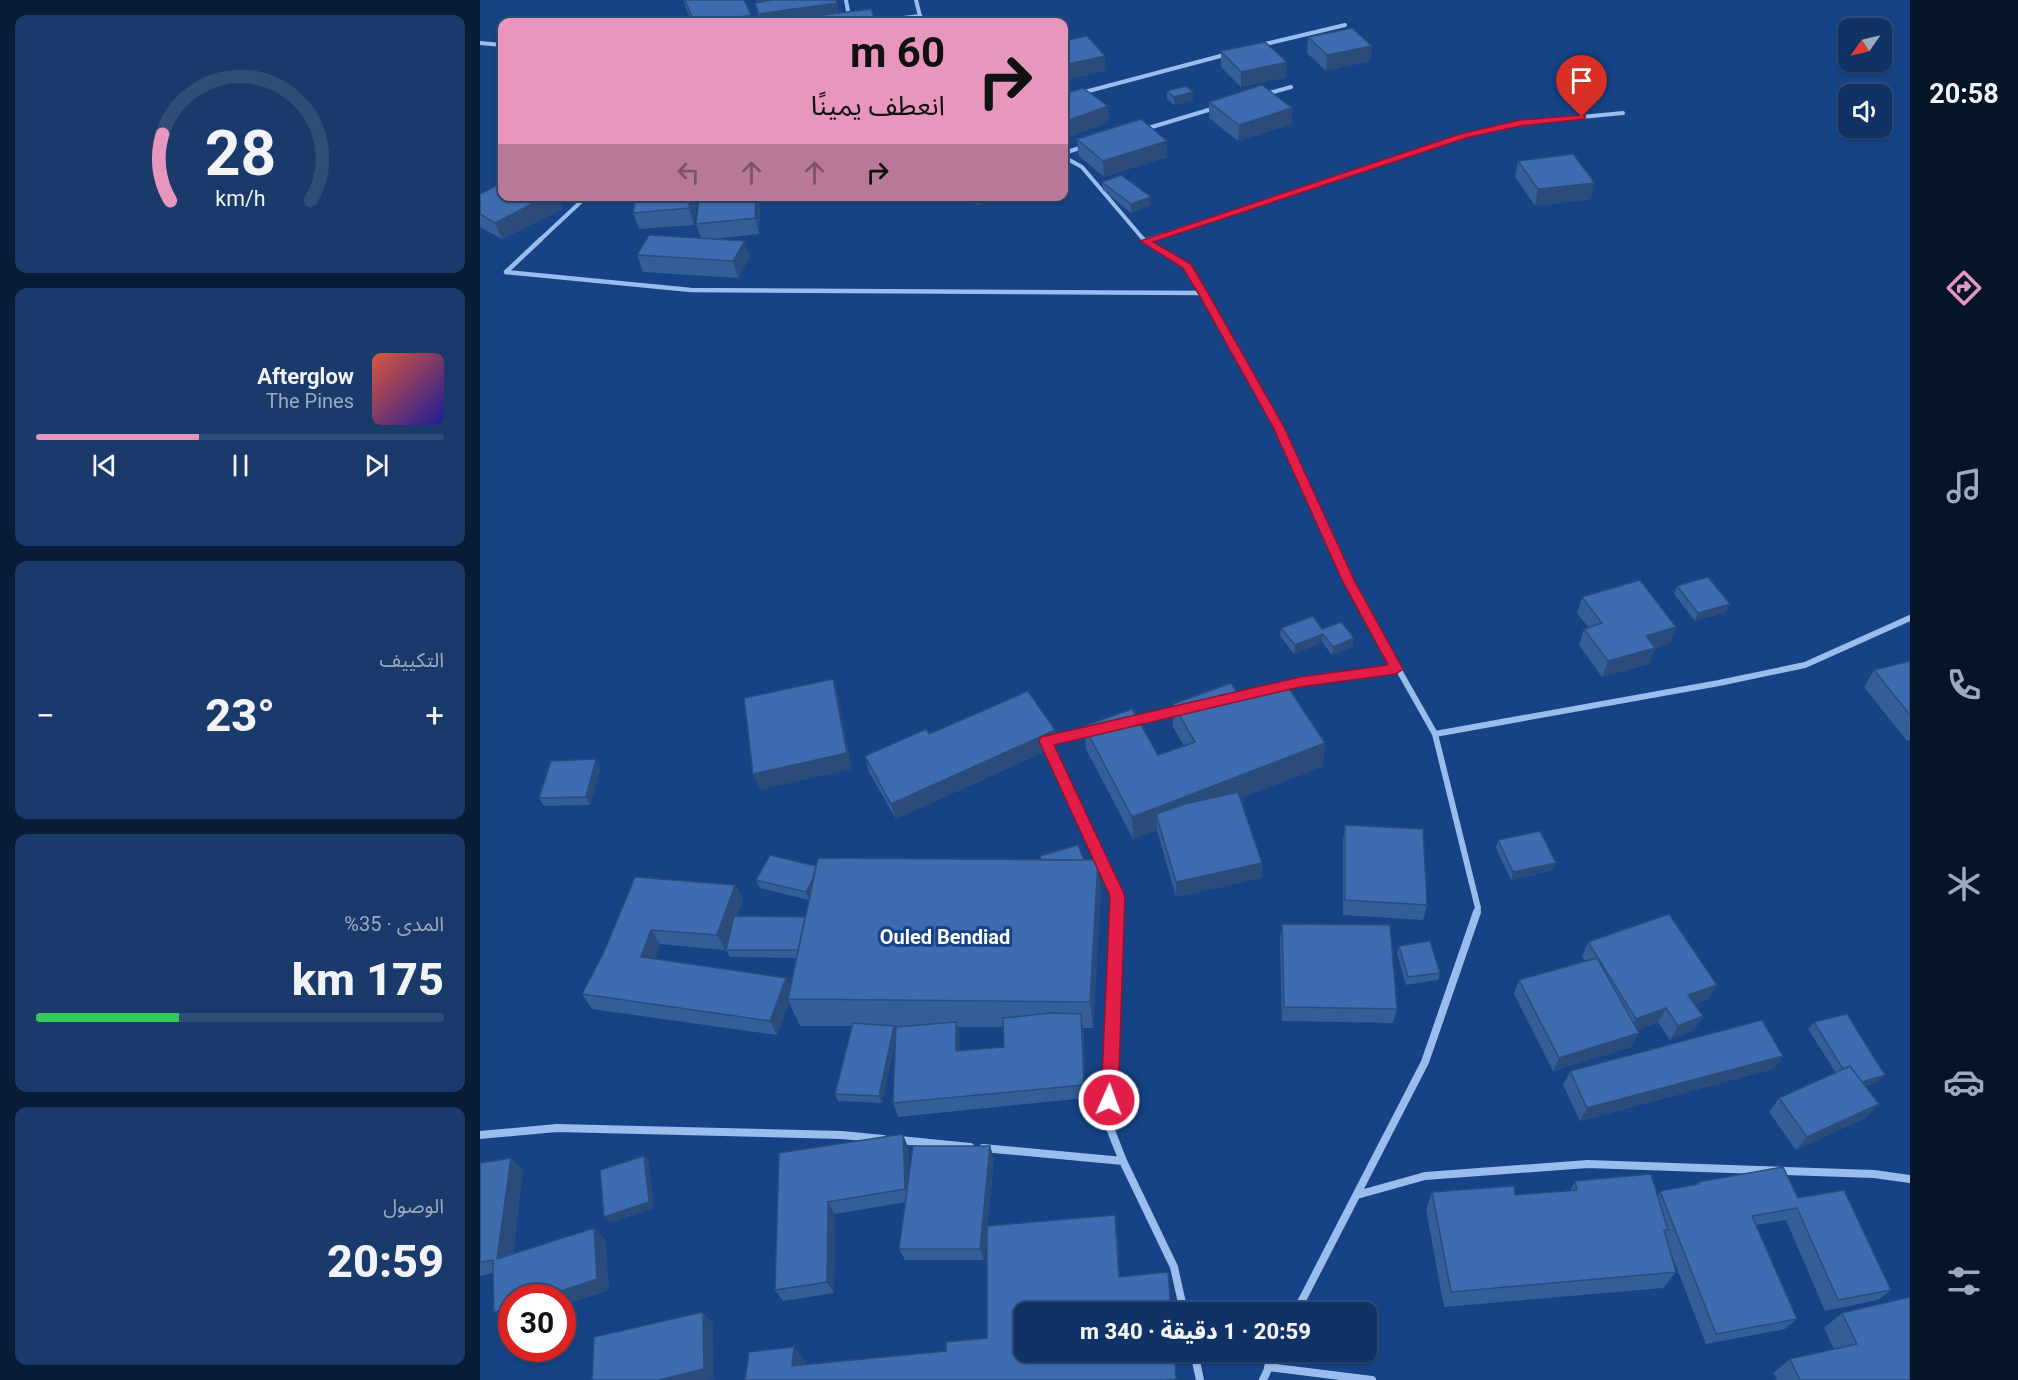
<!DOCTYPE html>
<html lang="ar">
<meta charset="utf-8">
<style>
:root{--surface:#103264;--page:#193a6a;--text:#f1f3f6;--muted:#9caabf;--line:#304d78;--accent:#e797bd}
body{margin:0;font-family:Roboto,"Noto Sans Arabic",sans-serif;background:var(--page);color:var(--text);direction:rtl;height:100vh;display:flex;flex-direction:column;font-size:22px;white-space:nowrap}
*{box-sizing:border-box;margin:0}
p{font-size:20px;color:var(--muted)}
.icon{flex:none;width:33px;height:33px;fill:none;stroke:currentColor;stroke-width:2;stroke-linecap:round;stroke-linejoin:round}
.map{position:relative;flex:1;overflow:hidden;direction:ltr}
.sheet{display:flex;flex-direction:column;gap:15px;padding:15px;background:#091c37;width:480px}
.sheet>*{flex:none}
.hud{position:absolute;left:18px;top:18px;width:570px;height:183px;border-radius:12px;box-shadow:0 2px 4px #0004,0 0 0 2px var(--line);direction:rtl;background:#e797bd;color:#111;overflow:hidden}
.needle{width:39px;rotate:236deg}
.tools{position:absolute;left:1358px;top:18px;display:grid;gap:12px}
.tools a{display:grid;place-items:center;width:54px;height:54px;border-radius:12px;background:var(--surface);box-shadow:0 2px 4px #0004,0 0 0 2px var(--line);font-size:30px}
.speed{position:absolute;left:18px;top:1284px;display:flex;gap:12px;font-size:30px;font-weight:700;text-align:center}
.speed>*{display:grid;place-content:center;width:78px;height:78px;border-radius:50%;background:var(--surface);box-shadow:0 2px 4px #0004,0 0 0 2px var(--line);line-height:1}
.speed .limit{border:9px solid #d22;background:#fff;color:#111}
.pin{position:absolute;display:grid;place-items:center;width:51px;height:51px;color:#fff;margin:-62px -26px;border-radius:50% 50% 50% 0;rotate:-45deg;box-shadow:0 0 6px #0007}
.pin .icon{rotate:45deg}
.me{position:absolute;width:66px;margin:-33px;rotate:2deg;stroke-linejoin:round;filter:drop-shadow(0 0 4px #0008)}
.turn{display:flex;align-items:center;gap:21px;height:126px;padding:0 24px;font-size:27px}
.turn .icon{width:78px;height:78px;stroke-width:2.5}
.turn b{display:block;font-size:42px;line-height:51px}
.lanes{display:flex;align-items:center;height:57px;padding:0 24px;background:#0003;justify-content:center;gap:30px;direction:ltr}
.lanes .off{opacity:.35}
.big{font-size:45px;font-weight:800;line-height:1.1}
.sheet .card{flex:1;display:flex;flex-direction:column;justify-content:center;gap:9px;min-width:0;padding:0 21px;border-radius:12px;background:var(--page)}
.sheet .dial{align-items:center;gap:0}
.dial svg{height:156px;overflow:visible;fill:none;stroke:var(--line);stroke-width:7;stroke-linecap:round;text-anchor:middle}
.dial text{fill:var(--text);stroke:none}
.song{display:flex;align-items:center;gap:18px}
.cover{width:72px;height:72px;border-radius:9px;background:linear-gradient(135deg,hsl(10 70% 55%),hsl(240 70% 35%))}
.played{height:6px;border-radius:3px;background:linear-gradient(90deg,var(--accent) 40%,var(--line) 40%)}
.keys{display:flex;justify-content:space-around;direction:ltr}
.heat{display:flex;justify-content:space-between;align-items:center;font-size:33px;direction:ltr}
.charge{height:9px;border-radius:4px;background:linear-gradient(90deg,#34c759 35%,var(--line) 0)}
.trip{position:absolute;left:534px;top:1302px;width:363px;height:60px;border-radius:12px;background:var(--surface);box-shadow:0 2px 4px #0004,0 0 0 2px var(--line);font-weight:800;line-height:60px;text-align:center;direction:rtl}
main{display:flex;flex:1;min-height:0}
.tab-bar{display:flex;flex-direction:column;width:108px;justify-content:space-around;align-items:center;background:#061428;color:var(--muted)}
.tab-bar .icon{width:42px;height:42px}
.tab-bar .selected{color:var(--accent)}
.tab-bar b{font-size:27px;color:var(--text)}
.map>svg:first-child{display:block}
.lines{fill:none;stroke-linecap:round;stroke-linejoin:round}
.street-far3{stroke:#9abdee;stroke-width:4}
.street-far2{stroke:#9abdee;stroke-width:4.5}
.street-far1{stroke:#9abdee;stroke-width:6}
.street{stroke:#9abdee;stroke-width:8}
.wall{fill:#345e97;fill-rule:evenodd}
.shaded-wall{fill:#2b4c7b}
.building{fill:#3d6db0;stroke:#2b4c7b;stroke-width:1.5}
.route{fill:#e11d48;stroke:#92132f;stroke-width:1.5}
.labels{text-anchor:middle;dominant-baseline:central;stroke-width:6;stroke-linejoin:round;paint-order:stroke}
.quarter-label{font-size:20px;font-weight:bold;fill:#fff;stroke:#154385}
</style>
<main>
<nav class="tab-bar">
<b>20:58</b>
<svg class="icon selected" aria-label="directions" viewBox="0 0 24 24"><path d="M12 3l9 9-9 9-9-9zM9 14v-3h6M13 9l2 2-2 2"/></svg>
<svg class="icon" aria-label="music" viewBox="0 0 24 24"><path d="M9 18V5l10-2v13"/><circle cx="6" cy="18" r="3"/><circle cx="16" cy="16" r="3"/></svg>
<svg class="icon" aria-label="phone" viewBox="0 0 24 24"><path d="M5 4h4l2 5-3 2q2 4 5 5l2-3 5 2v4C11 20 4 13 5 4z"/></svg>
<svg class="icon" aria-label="climate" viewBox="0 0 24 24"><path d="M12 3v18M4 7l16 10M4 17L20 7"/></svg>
<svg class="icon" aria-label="car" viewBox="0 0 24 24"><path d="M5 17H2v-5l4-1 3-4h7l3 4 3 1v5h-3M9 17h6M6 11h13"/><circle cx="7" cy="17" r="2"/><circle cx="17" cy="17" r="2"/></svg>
<svg class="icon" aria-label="filters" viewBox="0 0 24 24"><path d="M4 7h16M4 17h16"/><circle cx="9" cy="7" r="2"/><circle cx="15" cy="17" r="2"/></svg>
</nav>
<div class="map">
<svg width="1430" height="1380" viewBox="0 0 1430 1380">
<rect width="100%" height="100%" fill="#154385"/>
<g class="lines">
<!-- street-far3 -->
<path class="street-far3" d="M366 0 370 22
M436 0 440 16 446 22
M389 22 440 16
M0 43 22 45
M781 45 865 25
M601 93 748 54
M786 94 811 87
M665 129 735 108
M584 153 606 146
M584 157 602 167 664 240
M60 240 107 196
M667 240 984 136 1040 123 1143 113"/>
<!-- street-far2 -->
<path class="street-far2" d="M663 239 707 266 798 427 849 539
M665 241 672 239
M26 272 211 290 723 293
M26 272 61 239"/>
<!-- street-far1 -->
<path class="street-far1" d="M849 538 868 580 955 734 998 908 996 913
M754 697 821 682 916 669
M651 721 700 710
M612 730 566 741 637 896 636 913
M955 734 1239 683 1325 665 1430 618"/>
<!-- street -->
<path class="street" d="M636 912 628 1123 643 1161 694 1267 704 1312
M0 1135 77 1128 362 1135 403 1139
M420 1140 490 1147
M503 1148 643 1161
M877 1195 945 1176 1108 1164 1394 1174 1430 1179
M816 1312 945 1062 997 912
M714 1352 720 1380
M788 1367 892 1380
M783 1380 796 1352"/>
</g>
<!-- wall -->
<path class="wall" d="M204 0H264L271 15 273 22H212L206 9Z
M276 0H356L359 13 396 22H280L275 3 277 2Z
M828 37 892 46 890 61 846 71 827 53Z
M741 51 806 77 761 87 741 67Z
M687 91 713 100 694 105 687 99Z
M584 94 629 122 588 137 584 134Z
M729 102 812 108V124L758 141 729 118Z
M597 139 687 157 624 177 598 155Z
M1038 161 1111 199 1055 206 1035 177Z
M622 182 671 197V205L651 213 623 190Z
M0 194 22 196H78L82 209 22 239 0 227Z
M233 196H280L279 234 234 239 270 257 258 278 163 272 157 255 221 238 216 224Z
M488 196H523L498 206 488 198Z
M217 199 214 225 159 229 153 213Z
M1197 586 1246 612 1215 621 1194 594Z
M1102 597 1196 627 1190 643 1175 648 1169 664 1122 677 1099 645 1104 629 1108 627 1097 613Z
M801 628 842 629 873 647 852 655 842 642 814 654 800 636Z
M1430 661V740L1427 741 1384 687 1394 670Z
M762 700 845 743 842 767 760 798 782 863 781 878 696 897 677 830 653 839 606 749 604 726 678 755 704 746 693 727V704Z
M575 730 577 746 416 819 389 772 385 756 449 734Z
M121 767 110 805 64 806 59 798Z
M865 825 947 905 943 920 863 915V840Z
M1018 840 1076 863 1073 870 1031 880 1016 848Z
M560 856 604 860 621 889 613 1028H603L606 1098 418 1117 413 1103 415 1041 402 1103 358 1101 355 1094 372 1026H320L309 1002 297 1035 112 1009 102 994 124 952 255 885 263 900 257 916 325 917 329 900 280 888 276 880 336 866 560 860ZM248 942 246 950 250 957 316 958 310 987 306 978 175 959 180 944 245 950ZM415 1026H428L416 1029ZM478 1027H523L524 1047 480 1051V1036Z
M802 924 917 1009 913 1023 802 1021 800 939Z
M1108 942 1237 985 1228 999 1214 1004 1223 1016 1214 1030 1190 1040 1178 1022 1157 1030 1151 1047 1073 1071 1034 994 1039 980 1105 961 1102 956Z
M919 946 960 973 958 980 926 985 917 953Z
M1334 1022 1398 1082 1385 1086 1387 1117 1316 1150 1289 1112 1299 1098 1356 1073 1328 1029Z
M1303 1056 1293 1069 1100 1121 1083 1085 1090 1071Z
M510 1146 514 1159 507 1226 637 1232 640 1277 694 1352 696 1380H265L314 1347 326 1362V1364L466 1351 507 1338V1231L504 1260H425L419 1249 426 1202 355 1214 354 1293 303 1301 295 1290 299 1153 428 1147 429 1176Z
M0 1163 43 1170 33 1254 114 1228 125 1240 129 1290 27 1323 13 1273 0 1276Z
M1095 1181 1178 1195 1180 1191 1216 1185 1218 1182 1318 1198 1411 1290 1398 1300 1345 1311 1306 1220 1276 1225 1317 1319 1305 1329 1226 1344 1191 1253 1196 1272 1183 1288 964 1307 946 1210 952 1192 1035 1195 1090 1191Z
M1362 1313 1430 1380H1297L1293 1373 1310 1359 1354 1349 1344 1328Z"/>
<!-- shaded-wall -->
<path class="shaded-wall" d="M276 0H299L277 3Z
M357 3 360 18 329 22H281L279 14Z
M271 15 273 22H229Z
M892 46 890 61 846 71 847 55Z
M625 56 626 71 584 81V65Z
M807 62 806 77 761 87V72Z
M713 92V100L694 105V97Z
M628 106 629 122 588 137 586 121Z
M812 108V124L758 141 759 125Z
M687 141V157L624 177 623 161Z
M1115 183 1111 199 1055 206 1058 189Z
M67 196H78L82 209 22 239 15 223Z
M210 196H216L217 199 214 225 209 208Z
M276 196H280L279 234 275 218Z
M496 196H523L498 206Z
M671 197V205L651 213V204Z
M265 241 270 257 258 278 253 261Z
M1250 604 1246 612 1215 621 1218 613Z
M1196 627 1190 643 1165 651 1175 648 1169 664 1122 677 1128 661 1166 636Z
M843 634 842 642 814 654 815 645Z
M874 638 873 647 852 655 853 647Z
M353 679 358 695 372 769 280 790 273 774Z
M575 730 577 746 416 819 411 804Z
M845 743 842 767 681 829 676 814 677 830 653 839 652 817Z
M116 759 121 767 110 805 106 797Z
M618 860 621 889 613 1028 610 1002Z
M782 863 781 878 696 897V882Z
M1076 863 1073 870 1031 880 1033 872Z
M339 867 329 900 326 892Z
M255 885 263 900 245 950 237 935Z
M171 930 180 944 170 972 161 957Z
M306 978 313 992 308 999 309 1002 297 1035 290 1021Z
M1237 985 1228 999 1200 1010 1208 995Z
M1186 1008 1178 1022 1149 1033 1156 1019Z
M601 1014 603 1028 606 1098 604 1085Z
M1223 1016 1214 1030 1190 1040 1198 1026Z
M476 1022 480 1036V1065L476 1051Z
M414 1026 417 1033 402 1103 399 1096Z
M1159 1033 1151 1047 1073 1071 1079 1058Z
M1303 1056 1293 1069 1100 1121 1107 1108Z
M1405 1075 1398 1082 1367 1091 1373 1084Z
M1399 1104 1387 1117 1316 1150 1327 1137Z
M423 1134 428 1147 430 1201 425 1189Z
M510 1146 514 1159 504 1260 500 1249Z
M164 1156 169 1162 174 1208 130 1223 124 1217Z
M31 1158 43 1170 31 1270 17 1259Z
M348 1202 355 1214 354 1293 347 1282Z
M635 1215 637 1232 641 1293 639 1277Z
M114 1228 125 1240 129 1290 82 1305V1298H60Z
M32 1307V1321L27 1323 14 1312Z
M223 1312 233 1323 234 1379 229 1380H179Z
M314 1347 326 1362 324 1380 312 1366Z"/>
<!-- building -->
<path class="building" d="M205 0H264L271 15 229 22H214Z
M293 0H356L357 3 279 14 275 3Z
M391 9 396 22H319L318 18Z
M872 28 892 46 847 55 828 37Z
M607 36 625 56 584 65V41Z
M785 42 807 62 761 72 741 51Z
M782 85 812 108 759 125 729 102Z
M706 86 713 92 694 97 687 91Z
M603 88 628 106 586 121 584 119V94Z
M661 119 687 141 623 161 597 139Z
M1093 154 1115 183 1058 189 1038 161Z
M641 175 671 197 651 204 622 182Z
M22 183V196H67L15 223 0 214V194Z
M156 196H210L209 208 153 213Z
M233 196H276L275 218 216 224 219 198Z
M169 235 265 241 253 261 157 255Z
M1228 577 1250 604 1218 613 1197 586Z
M1160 580 1196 627 1166 636 1175 648 1128 661 1104 629 1122 623 1102 597Z
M833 616 842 629 861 622 874 638 853 647 843 634 815 645 801 628Z
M1430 661V715L1394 670Z
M353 679 367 753 273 774 264 698Z
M751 683 762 700 806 684 845 743 652 817 604 726 652 709 678 755 715 742 693 704Z
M548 691 575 730 411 804 385 756 446 729 449 734Z
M116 759 106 797 59 798 71 761Z
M758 792 782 863 696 882 676 814 705 804Z
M865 825 943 829 947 905 865 900Z
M1060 831 1076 863 1033 872 1018 840Z
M598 845 604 860H561L560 856Z
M290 855 336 866 333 878 326 892 276 880Z
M338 858 618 860 610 1002 308 999Z
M155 877 255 885 237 935 171 930 161 957 306 978 290 1021 102 994 124 952Z
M1189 914 1237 985 1208 995 1223 1016 1198 1026 1186 1008 1156 1019 1108 942Z
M254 916 325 917 318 950H246Z
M802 924 910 925 917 1009 804 1007Z
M950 941 960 973 928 977 919 946Z
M1117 958 1159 1033 1079 1058 1039 980Z
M572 1013 601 1014 604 1085 413 1103 416 1027 476 1022V1051L524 1047 523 1018Z
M1367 1014 1405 1075 1382 1082 1370 1066 1363 1069 1334 1022Z
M1282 1020 1303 1056 1107 1108 1090 1071Z
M373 1023 414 1026 399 1096 355 1094Z
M1370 1066 1399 1104 1327 1137 1299 1098Z
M423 1134 425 1189 348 1202 347 1282 295 1290 299 1153Z
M433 1146H510L500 1249H419Z
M164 1156 169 1202 124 1217 120 1170Z
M31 1158 17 1259 114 1228 117 1279 60 1298H32V1307L14 1312 13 1260 0 1262V1163Z
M1303 1167 1318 1198 1364 1190 1411 1290 1358 1300 1317 1208 1272 1216 1317 1319 1236 1334 1180 1191 1219 1184 1218 1182Z
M1171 1174 1188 1230H1184L1196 1272 971 1292 952 1192 1034 1186 1035 1195 1097 1190 1095 1181Z
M635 1215 639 1277 688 1272 691 1312H544V1352H694L696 1379 685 1380H265L269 1352 314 1347 312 1366 466 1351V1342L507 1338V1226Z
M1430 1297V1380H1320L1310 1359 1377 1344 1362 1313Z
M223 1312 224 1369 179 1380H112L114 1337Z"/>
<!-- route -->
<path class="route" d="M1102 115H1105V119L1040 126 986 138 673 242 711 264 728 293 804 427 874 580 923 669 916 674 820 687 574 745 645 896 638 1100 635 1106 629 1108 623 1106 621 1100 630 896 559 741 561 737 820 677 908 665 862 580 793 427 718 293 703 268 660 241 980 134 1040 120Z"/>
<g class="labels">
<!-- quarter labels -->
<g class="quarter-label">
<text x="465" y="937">Ouled Bendiad</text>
</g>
</g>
</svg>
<div class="tools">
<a><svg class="needle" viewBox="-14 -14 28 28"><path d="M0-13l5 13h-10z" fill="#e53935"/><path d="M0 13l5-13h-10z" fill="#9caabf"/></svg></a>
<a><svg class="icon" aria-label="sound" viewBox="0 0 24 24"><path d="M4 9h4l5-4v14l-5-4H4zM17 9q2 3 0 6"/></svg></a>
</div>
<div class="speed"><div class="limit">30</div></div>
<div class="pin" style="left:1102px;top:117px;background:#d93025"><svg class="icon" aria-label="arrive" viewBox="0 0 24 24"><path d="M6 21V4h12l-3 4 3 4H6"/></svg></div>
<svg class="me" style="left:629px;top:1100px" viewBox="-20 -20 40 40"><circle r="17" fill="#e11d48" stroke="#fff" stroke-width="3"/><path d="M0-11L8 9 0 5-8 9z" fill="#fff"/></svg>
<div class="trip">20:59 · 1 دقيقة · 340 m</div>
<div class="hud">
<div class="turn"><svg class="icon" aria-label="right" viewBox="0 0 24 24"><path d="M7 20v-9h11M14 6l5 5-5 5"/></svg><div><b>60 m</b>انعطف يمينًا</div></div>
<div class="lanes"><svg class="icon off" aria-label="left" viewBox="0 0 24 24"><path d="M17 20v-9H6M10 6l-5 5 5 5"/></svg><svg class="icon off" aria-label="ahead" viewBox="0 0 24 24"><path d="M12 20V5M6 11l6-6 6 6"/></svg><svg class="icon off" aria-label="ahead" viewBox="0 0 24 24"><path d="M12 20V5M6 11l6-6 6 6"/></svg><svg class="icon" aria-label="right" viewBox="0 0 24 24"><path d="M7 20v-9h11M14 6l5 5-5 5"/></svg></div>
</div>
</div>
<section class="sheet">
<div class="card dial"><svg viewBox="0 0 100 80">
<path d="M14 69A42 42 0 1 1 86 69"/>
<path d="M14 69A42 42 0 0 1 10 35" stroke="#e797bd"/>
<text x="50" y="56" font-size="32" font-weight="700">28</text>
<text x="50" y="72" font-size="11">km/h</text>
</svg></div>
<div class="card">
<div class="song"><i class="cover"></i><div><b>Afterglow</b><p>The Pines</p></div></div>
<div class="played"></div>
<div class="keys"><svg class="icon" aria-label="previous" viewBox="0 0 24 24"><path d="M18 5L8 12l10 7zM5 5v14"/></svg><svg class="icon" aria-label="pause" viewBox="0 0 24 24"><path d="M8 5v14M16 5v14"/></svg><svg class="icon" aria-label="next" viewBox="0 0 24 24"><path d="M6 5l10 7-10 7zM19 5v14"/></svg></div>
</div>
<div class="card"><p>التكييف</p>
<div class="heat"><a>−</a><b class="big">23°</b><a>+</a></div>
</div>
<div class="card"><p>المدى · 35%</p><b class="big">175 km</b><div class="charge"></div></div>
<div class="card"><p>الوصول</p><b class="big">20:59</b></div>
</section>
</main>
